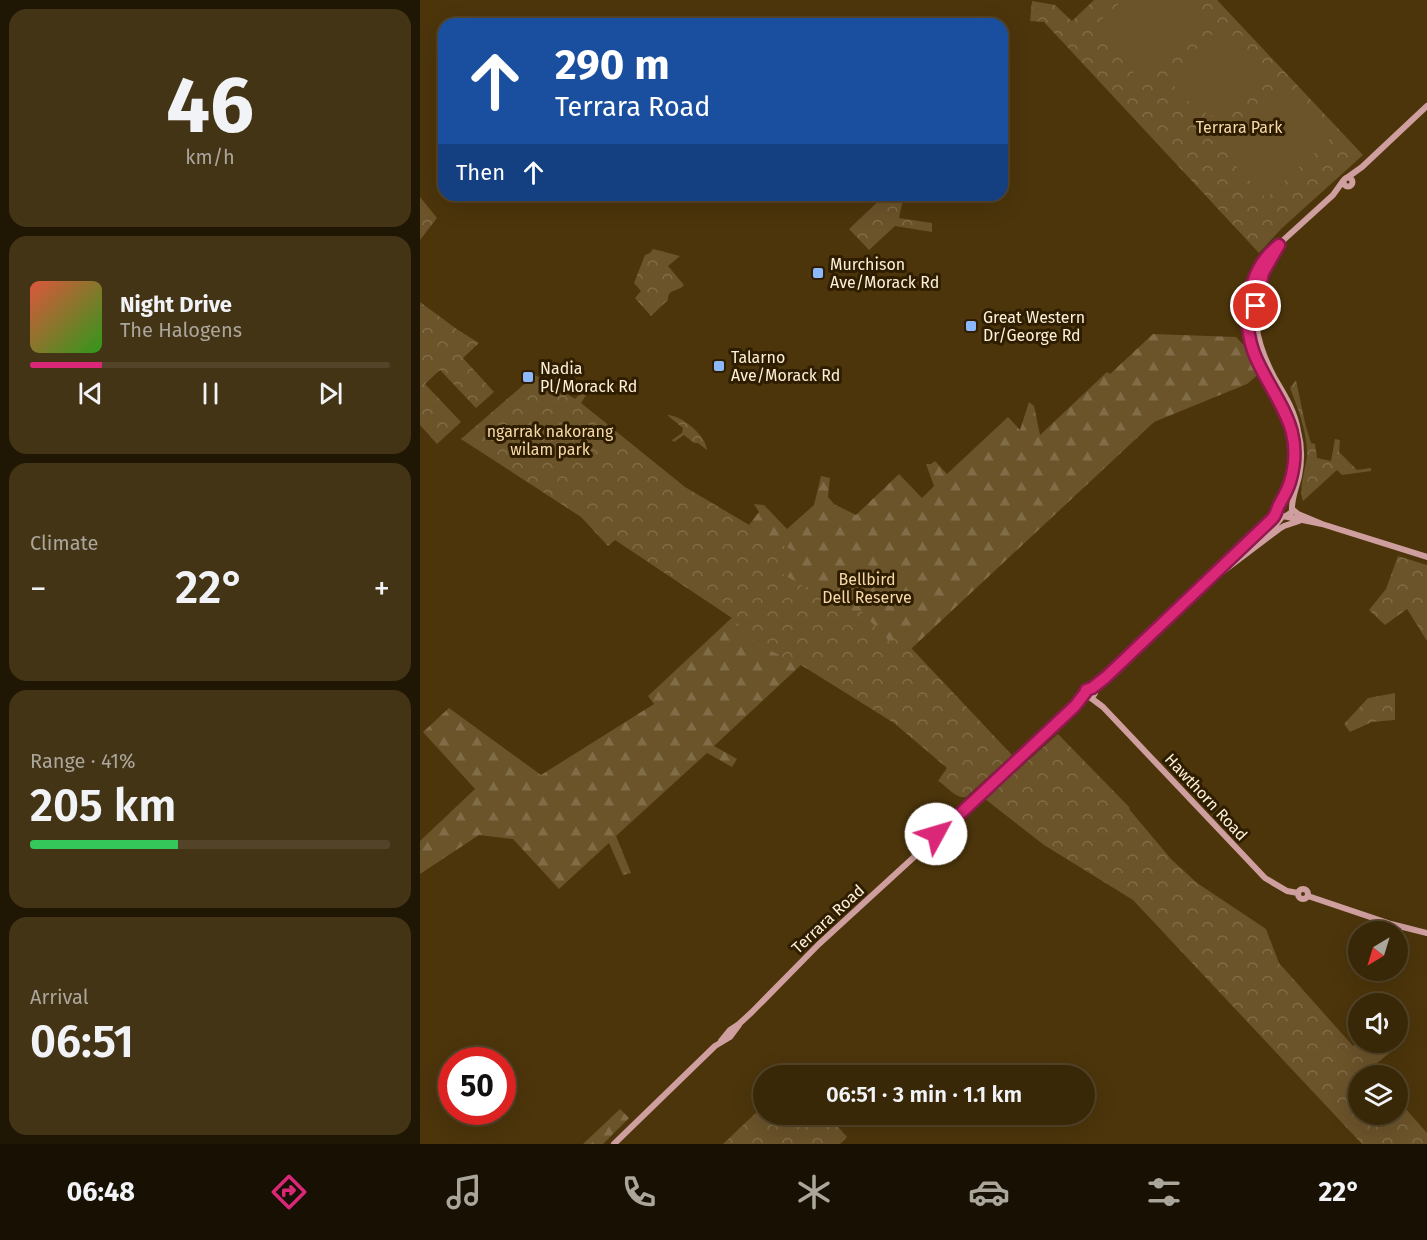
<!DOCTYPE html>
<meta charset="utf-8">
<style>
:root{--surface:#392808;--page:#443416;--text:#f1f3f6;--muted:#aba69c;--line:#534429;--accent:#db2777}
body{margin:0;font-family:"Fira Sans",sans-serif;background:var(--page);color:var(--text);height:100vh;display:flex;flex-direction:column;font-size:22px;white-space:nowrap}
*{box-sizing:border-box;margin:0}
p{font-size:20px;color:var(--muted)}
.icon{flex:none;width:33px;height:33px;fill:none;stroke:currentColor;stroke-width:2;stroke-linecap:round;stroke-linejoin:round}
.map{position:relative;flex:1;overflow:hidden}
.sheet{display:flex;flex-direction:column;gap:9px;padding:9px;background:#1f1604;width:420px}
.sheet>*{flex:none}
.hud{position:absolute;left:18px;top:18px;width:570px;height:183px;border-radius:18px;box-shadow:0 6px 24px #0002,0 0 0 2px var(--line);background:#1a4fa0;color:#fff;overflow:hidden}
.needle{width:39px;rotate:218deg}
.buttons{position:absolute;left:928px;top:921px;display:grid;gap:12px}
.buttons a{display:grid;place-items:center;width:60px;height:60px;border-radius:50%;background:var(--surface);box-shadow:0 6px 24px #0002,0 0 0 2px var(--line);font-size:30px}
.speed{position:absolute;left:18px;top:1047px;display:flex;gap:12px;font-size:30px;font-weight:700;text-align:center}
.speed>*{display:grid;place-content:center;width:78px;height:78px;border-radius:50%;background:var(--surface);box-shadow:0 6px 24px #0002,0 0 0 2px var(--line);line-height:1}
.speed .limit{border:9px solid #d22;background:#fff;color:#111}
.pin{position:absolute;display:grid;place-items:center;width:51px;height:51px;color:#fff;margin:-26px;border:3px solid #fff;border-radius:50%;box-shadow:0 2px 6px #0007}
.me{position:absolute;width:66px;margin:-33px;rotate:51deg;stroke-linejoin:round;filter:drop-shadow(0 0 4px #0008)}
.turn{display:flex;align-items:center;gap:21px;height:126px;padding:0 18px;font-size:27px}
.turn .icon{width:78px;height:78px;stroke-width:2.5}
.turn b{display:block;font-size:42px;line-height:51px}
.then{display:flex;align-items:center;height:57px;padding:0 18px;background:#0003;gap:12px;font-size:22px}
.big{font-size:45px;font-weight:600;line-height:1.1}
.sheet .card{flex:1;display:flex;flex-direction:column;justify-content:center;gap:9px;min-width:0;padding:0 21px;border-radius:18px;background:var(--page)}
.sheet .dial{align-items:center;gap:0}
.dial b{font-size:78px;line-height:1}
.song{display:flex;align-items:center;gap:18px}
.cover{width:72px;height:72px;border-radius:9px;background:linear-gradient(135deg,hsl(10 70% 55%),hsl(110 70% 35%))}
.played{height:6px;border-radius:3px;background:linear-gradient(90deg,var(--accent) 20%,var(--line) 20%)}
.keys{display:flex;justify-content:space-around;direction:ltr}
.heat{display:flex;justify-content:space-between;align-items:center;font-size:33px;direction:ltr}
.charge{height:9px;border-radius:4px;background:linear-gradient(90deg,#34c759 41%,var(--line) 0)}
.trip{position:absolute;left:333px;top:1065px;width:342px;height:60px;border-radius:30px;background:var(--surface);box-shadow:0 6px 24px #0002,0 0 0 2px var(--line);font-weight:600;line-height:60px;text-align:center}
.tabs{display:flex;height:96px;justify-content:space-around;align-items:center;background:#171003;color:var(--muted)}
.tabs .icon{width:42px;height:42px}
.tabs .current{color:var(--accent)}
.tabs b{font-size:27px;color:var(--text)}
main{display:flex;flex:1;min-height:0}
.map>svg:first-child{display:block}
.forest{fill:url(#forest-firs)}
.park{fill:url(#park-crowns)}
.garden{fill:#6b532a}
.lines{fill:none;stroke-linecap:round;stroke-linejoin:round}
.secondary{stroke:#cf9e9e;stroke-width:6}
.route-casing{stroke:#8e194d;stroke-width:15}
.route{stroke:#db2777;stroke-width:10}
.poi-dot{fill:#8cb9fc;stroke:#2f1d00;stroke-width:2}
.labels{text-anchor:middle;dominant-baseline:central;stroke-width:6;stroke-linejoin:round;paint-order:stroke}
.park-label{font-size:16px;fill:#f8d9aa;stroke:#2f1d00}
.poi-label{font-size:16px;fill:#fef0da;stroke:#2f1d00;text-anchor:start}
.street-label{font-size:16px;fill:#fef0da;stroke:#2f1d00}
</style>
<main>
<section class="sheet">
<div class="card dial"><b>46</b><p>km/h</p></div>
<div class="card">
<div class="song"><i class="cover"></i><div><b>Night Drive</b><p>The Halogens</p></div></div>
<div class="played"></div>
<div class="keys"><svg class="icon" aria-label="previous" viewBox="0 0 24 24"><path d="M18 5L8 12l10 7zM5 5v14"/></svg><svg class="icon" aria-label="pause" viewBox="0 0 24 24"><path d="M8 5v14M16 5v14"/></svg><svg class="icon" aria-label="next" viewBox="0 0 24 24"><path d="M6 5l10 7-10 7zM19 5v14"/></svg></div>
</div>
<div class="card"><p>Climate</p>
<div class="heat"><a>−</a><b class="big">22°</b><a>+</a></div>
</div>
<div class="card"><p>Range · 41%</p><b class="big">205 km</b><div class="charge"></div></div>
<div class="card"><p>Arrival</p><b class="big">06:51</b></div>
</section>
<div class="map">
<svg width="1007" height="1144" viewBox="0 0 1007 1144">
<defs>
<pattern id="forest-firs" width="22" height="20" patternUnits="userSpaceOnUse" patternTransform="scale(1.5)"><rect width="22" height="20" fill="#6b532a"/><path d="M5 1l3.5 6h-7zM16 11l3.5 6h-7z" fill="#816c48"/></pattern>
<pattern id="park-crowns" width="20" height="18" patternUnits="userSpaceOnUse" patternTransform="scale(1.5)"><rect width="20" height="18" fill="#6b532a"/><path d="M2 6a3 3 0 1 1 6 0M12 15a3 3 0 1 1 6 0" fill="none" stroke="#816c48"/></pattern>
</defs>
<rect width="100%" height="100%" fill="#4c350b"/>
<!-- forest -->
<path class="forest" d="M733 334 816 337 831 353 840 373 827 384 734 422 492 648 447 706 382 664 294 746 317 759 312 767 287 753 196 836 211 873 203 875 189 843 139 889 93 839 59 835 0 874V841L55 789 3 732 29 708 121 775 234 704 228 696 379 555 329 525 339 512 334 504 344 505 367 529 394 505 401 476 410 478 408 497 414 504 436 515 479 474 502 498 514 486 506 464H511L515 461 527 474 588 417 600 430 609 402 614 406 620 435 687 372 690 374Z
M200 1109 209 1118 183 1144H163Z"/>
<!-- park -->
<path class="park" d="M674 0H797L943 155 862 228 839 253 624 22 610 21 612 1 635 5 652 21Z
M465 195H484L479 218 512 223V232L475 226 449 250 429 229Z
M0 197 17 218 0 240Z
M233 249 260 256 248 266 264 285C258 292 248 288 248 300L231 316 215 298 221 291 214 283 225 255 230 253Z
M0 302 38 330 59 343 43 358 74 392 56 408 20 370 5 384 41 422 17 444 0 425Z
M115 375 155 399 167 387 170 389 161 403 265 487 380 555 361 573 434 616 440 610 472 644 476 632 592 755 546 797C535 799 527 786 518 781L527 768 474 723 381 665 338 645 312 618 195 540 188 546 161 517 41 439Z
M876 380 885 423 891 443 895 444 897 458 911 461 915 439 920 440 919 452 937 470 951 468V471L922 475 917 470 883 501C878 487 886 470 887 455 887 431 878 409 870 388Z
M247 415C262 415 286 436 287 450L278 443H274L264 435 254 442 252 440 262 433 263 428Z
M978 556 1007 565V641L987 609 965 625 949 610 966 589Z
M975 693V720L952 722 930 732 924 724 948 698Z
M638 734 710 808 709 809 751 859 777 883 846 929 859 963 933 1046 939 1041V1042L966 1043 972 1051 951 1068 957 1075 939 1076V1114H978V1100L1007 1133V1144H942L713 900 624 845 565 799Z
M343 1106 344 1114 408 1115 427 1137 420 1144H303Z"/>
<!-- garden -->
<path class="garden" d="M703 0H768L787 21 720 80 673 27Z
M803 25 851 76 803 121 775 108 746 77Z
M860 83 911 138 846 198 809 158 806 133Z"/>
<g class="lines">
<!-- secondary -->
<path class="secondary" d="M928 177 942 167 1007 106
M923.5 182a4.5 4.5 0 1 1 9 0a4.5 4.5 0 1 1-9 0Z
M857 248C853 256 848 263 844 272 828 308 836 343 854 377 864 394 875 411 878 431 882 446 882 461 879 476 876 489 871 499 872 512L866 516
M872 509 878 514 902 524 1007 557
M902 524 863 516 858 512C858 504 864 497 867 490 876 463 876 440 866 414L835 356 827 323 828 294 836 273 848 254 913 195 923 181
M846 536 863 516
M798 575 859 529 864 526 879 521
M672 689 686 677 852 519 858 510
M671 698 683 707 845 878 867 891 878 893
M515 831a7 7 0 1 1 14 0a7 7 0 1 1-14 0Z
M526 826 655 706 667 689H672L675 693 673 696 671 698 667 697 665 693
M878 894a5 5 0 1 1 10 0a5 5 0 1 1-10 0Z
M888 896 971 924 1007 933
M301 1041 310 1030 319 1024 332 1012 399 944 517 836
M194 1144 295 1046 310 1037 319 1025"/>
</g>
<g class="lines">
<!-- route casing -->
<g class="route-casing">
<path id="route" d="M516 834C514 829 516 826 521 825L526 826 542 812 655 706 665 693 666 690 672 688 686 677 852 519C856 515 856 512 858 507 862 499 867 492 870 482 886 428 856 403 836 358 828 341 825 313 828 294 829 290 831 286 833 282 838 267 847 254 859 245L843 273 836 306"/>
</g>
<!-- route -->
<use href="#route" class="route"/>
</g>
<!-- markers -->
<g class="poi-dot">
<rect x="392" y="267" width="12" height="12" rx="3"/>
<rect x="545" y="320" width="12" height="12" rx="3"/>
<rect x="293" y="360" width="12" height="12" rx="3"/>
<rect x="102" y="371" width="12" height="12" rx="3"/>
</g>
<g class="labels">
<!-- park labels -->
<g class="park-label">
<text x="819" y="127">Terrara Park</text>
<text x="130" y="431">ngarrak nakorang<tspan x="130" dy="18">wilam park</tspan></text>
<text x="447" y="579">Bellbird<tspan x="447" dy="18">Dell Reserve</tspan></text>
</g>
<!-- poi labels -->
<g class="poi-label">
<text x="410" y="264">Murchison<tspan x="410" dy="18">Ave/Morack Rd</tspan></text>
<text x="563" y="317">Great Western<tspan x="563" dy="18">Dr/George Rd</tspan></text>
<text x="311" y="357">Talarno<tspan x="311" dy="18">Ave/Morack Rd</tspan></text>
<text x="120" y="368">Nadia<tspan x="120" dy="18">Pl/Morack Rd</tspan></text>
</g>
<!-- street labels -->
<g class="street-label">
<text transform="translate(786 797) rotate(47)">Hawthorn Road</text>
<text transform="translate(408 919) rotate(-43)">Terrara Road</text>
</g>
</g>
</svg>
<div class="buttons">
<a><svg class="needle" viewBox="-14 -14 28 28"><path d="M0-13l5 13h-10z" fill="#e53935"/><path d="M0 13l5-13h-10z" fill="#aba69c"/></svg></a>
<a><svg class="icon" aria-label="sound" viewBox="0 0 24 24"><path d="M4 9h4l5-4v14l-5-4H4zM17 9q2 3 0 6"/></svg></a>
<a><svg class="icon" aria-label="layers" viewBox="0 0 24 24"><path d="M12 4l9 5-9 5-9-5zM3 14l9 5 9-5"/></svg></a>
</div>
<div class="speed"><div class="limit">50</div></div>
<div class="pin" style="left:836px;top:306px;background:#d93025"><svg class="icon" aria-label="arrive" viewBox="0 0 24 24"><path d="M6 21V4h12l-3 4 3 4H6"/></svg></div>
<svg class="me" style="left:516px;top:834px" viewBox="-20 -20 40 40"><circle r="19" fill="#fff"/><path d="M0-13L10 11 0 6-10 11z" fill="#db2777"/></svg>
<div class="trip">06:51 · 3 min · 1.1 km</div>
<div class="hud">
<div class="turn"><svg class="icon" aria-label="ahead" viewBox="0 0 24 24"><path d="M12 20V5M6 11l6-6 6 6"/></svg><div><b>290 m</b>Terrara Road</div></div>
<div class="then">Then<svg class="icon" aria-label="ahead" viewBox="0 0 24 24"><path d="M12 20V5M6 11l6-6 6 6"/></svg></div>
</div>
</div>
</main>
<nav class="tabs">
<b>06:48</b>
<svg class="icon current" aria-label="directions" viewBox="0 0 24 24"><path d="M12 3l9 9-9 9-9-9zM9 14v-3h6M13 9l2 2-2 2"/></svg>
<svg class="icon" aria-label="music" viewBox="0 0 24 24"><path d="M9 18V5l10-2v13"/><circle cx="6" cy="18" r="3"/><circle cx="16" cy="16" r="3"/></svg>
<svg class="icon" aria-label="phone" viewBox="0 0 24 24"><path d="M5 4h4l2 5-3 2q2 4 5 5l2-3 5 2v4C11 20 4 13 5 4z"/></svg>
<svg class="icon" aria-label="climate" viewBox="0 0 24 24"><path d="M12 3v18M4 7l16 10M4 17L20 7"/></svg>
<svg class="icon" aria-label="car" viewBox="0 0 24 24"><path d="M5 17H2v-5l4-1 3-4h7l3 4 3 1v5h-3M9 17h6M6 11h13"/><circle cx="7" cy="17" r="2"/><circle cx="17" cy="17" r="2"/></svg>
<svg class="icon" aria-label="filters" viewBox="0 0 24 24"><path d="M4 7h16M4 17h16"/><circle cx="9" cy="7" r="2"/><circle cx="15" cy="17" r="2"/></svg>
<b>22°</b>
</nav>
